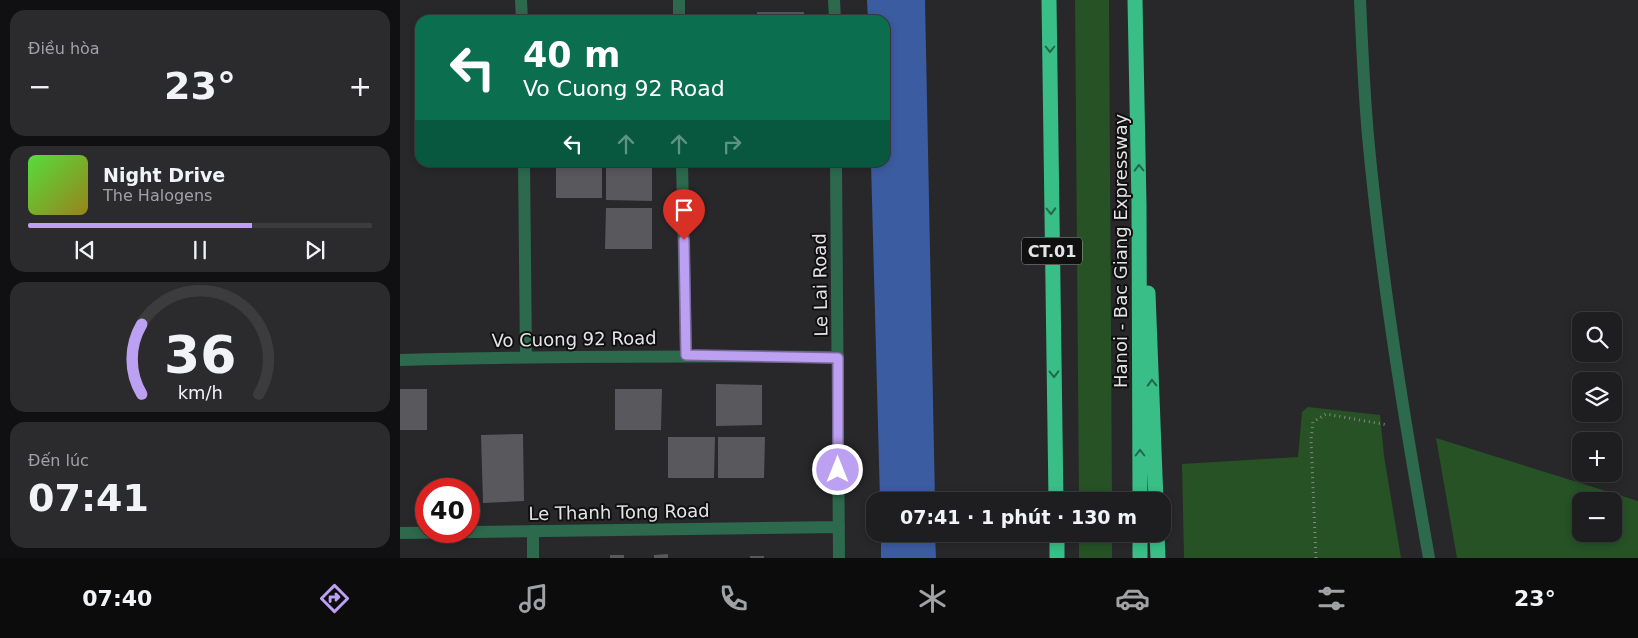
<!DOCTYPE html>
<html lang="vi">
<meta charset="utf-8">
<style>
:root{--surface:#1e1d20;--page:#2b2a2d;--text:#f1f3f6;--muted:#a1a2a5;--line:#3c3b3e;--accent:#bca0f2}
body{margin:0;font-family:"DejaVu Sans",sans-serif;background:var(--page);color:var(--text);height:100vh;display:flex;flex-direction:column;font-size:19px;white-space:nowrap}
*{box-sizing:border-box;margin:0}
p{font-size:16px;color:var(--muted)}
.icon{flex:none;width:28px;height:28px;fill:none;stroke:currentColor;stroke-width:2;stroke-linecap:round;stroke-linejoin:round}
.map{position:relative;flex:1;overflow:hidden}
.side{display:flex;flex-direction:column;gap:10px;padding:10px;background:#101012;width:400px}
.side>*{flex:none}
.hud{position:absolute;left:15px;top:15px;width:475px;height:152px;border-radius:15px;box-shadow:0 2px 8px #0003,0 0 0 1px var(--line);background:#0b6e4f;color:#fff;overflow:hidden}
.fabs{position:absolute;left:1172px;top:312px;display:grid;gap:10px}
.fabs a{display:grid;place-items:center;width:50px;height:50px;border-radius:10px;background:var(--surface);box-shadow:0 2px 8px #0003,0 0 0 1px var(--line);font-size:25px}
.speed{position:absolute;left:15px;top:478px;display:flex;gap:10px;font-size:25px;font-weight:700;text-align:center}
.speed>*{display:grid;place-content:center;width:65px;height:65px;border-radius:50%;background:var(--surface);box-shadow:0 2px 8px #0003,0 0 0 1px var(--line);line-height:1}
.speed .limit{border:8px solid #d22;background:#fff;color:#111}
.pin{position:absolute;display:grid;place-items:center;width:42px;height:42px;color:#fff;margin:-51px -21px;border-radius:50% 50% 50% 0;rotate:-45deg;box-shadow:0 0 5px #0007}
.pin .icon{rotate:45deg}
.me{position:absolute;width:55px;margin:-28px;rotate:0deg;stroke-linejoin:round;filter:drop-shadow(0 0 4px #0008)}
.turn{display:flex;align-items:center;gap:18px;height:105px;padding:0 25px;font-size:22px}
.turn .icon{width:65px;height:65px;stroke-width:2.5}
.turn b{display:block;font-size:35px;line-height:42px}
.lanes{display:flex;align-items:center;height:48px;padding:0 25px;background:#0003;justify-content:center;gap:25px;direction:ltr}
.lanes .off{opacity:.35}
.big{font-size:38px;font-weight:600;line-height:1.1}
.side .card{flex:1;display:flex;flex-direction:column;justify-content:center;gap:8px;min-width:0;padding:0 18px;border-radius:15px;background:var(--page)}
.side .dial{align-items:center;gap:0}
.dial svg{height:130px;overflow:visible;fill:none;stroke:var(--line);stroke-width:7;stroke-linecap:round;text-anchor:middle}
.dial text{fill:var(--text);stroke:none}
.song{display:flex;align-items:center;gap:15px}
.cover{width:60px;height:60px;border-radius:8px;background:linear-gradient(135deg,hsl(110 70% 55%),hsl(50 70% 35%))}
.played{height:5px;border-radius:2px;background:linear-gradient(90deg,var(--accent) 65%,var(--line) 65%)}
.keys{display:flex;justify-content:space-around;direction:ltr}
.heat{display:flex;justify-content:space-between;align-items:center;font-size:28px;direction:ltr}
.trip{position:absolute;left:466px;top:492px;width:305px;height:50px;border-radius:15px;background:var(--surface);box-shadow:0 2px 8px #0003,0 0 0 1px var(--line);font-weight:600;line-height:50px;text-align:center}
.menu{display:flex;height:80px;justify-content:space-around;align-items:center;background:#0c0c0d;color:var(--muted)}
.menu .icon{width:35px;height:35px}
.menu .selected{color:var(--accent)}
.menu b{font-size:22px;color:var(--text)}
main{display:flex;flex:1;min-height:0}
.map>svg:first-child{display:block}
.green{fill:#265226;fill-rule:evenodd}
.water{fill:#3b5ca0}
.building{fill:#59585c}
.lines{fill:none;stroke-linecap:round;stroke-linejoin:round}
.path{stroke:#868688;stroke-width:3;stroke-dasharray:1 4;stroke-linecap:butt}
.minor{stroke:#2c694d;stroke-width:12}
.tertiary{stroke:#2c694d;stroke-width:12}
.motorway{stroke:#38be86;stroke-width:15}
.oneway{stroke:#24674c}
.route-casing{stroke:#7a689d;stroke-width:12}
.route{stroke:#bca0f2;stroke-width:9}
.labels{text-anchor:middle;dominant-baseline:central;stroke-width:4;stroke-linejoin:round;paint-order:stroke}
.shield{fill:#101011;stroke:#a4a4a6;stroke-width:1}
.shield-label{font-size:16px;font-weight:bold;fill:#e4e4e6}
.street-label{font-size:18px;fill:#e4e4e6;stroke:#101011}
</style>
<main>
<section class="side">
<div class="card"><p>Điều hòa</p>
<div class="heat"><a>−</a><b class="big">23°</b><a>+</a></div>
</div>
<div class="card">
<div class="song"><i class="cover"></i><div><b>Night Drive</b><p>The Halogens</p></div></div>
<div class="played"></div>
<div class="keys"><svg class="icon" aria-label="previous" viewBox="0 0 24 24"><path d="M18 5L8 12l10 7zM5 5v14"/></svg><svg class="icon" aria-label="pause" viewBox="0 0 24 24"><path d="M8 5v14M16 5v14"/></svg><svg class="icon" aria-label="next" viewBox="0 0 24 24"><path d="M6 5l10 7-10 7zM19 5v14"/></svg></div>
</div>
<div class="card dial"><svg viewBox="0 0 100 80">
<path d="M14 69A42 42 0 1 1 86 69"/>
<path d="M14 69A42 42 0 0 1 14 26" stroke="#bca0f2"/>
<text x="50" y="56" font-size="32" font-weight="700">36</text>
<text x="50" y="72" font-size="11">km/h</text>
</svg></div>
<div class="card"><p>Đến lúc</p><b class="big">07:41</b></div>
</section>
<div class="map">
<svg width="1238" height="558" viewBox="0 0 1238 558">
<rect width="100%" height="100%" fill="#28272a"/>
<!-- green -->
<path class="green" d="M675 0H709L712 501H679Z
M908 407 980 415 984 456 1001 558H784L782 464 898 457 902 412Z
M1036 438 1238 501V558H1057ZM1181 501H1214V534H1181Z
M679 534H712V558H679Z"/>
<!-- water -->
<path class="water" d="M467 0H525L535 501H480L471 163 485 162V20H468Z
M481 534H535L536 558H481Z"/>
<!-- building -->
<path class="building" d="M357 12H404V20H357Z
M156 162H202V198H156Z
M206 162H252V201L206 200Z
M206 208H252V249H205Z
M316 384 362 385V425L316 426Z
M0 389H27V430H0Z
M215 389H262L261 430H215Z
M123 434 124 501 83 503 81 435Z
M268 437H315L314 478H268Z
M318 437H365L364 478H318Z
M268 554V558H254V555Z
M210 555H224V558H210Z
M350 556H364V558H350Z"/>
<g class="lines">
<!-- path -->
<path class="path" d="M916 558 911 440 913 422 926 414 988 425"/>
<!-- minor -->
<path class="minor" d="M121 0 122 20
M279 0V20
M960 0C962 45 964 91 968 136 981 277 1004 418 1029 558
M124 162 126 356
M282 162 286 355
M0 360C146 356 292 356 438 357
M133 558V531"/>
<!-- tertiary -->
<path class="tertiary" d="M434 0 435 20
M436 162 439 558
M0 533 439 527"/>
<!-- motorway -->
<path class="motorway" d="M649 0 656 501
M735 0 739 204 740 501
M748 293 756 501
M657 534V558
M740 534V558
M757 534 758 558"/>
</g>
<!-- one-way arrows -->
<defs><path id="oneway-chevron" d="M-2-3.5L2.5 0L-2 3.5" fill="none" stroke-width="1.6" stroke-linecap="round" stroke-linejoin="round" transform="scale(1.25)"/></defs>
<g class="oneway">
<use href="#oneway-chevron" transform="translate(650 49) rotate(90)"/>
<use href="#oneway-chevron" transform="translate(739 168) rotate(-91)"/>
<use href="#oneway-chevron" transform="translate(651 211) rotate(89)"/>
<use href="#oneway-chevron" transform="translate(654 374) rotate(89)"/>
<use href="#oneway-chevron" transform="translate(752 383) rotate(-92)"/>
<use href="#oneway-chevron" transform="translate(740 453) rotate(-90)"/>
</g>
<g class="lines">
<!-- route casing -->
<g class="route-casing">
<path id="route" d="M284 240 286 355 438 358V470"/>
</g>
<!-- route -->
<use href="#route" class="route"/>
</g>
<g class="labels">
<!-- shield labels -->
<rect class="shield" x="622" y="237.5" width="60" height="27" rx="4"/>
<g class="shield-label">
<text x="652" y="251">CT.01</text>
</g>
<!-- street labels -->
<g class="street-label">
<text transform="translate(720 251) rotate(-90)">Hanoi - Bac Giang Expressway</text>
<text transform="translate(420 285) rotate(-91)">Le Lai Road</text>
<text transform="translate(174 339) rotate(-1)">Vo Cuong 92 Road</text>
<text transform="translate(219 512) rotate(-1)">Le Thanh Tong Road</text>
</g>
</g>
</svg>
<div class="fabs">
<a><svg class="icon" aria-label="search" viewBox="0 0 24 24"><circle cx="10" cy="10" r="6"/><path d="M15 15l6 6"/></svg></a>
<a><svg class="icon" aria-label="layers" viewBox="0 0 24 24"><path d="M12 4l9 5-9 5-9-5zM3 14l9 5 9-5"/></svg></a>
<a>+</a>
<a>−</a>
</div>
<div class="speed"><div class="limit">40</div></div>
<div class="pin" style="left:284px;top:240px;background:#d93025"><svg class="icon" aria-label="arrive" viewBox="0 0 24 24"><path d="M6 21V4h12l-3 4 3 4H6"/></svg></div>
<svg class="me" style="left:438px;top:470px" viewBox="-20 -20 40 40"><circle r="17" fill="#bca0f2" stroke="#fff" stroke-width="3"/><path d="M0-11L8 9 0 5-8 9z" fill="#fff"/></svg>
<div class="trip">07:41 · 1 phút · 130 m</div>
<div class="hud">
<div class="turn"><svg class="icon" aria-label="left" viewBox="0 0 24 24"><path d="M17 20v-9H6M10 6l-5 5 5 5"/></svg><div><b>40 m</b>Vo Cuong 92 Road</div></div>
<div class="lanes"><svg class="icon" aria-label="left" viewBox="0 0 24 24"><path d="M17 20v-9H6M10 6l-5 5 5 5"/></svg><svg class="icon off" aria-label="ahead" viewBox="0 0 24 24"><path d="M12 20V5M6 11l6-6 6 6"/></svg><svg class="icon off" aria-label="ahead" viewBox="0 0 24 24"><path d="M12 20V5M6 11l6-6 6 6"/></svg><svg class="icon off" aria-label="right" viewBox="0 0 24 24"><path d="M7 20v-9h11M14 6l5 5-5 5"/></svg></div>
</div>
</div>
</main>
<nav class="menu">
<b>07:40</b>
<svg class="icon selected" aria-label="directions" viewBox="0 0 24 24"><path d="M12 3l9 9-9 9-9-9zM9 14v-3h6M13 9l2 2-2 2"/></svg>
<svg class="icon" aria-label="music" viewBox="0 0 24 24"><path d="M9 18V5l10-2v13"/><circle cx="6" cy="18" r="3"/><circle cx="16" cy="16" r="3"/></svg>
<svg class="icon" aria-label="phone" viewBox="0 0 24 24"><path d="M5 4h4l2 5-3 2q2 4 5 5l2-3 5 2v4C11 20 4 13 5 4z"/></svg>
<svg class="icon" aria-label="climate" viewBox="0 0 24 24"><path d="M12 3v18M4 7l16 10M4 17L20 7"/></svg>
<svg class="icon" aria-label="car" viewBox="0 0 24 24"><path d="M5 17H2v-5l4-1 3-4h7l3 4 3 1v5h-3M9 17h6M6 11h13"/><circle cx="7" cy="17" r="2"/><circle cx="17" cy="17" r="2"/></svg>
<svg class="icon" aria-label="filters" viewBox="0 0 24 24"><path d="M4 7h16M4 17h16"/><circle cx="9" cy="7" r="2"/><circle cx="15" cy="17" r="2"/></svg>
<b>23°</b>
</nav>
